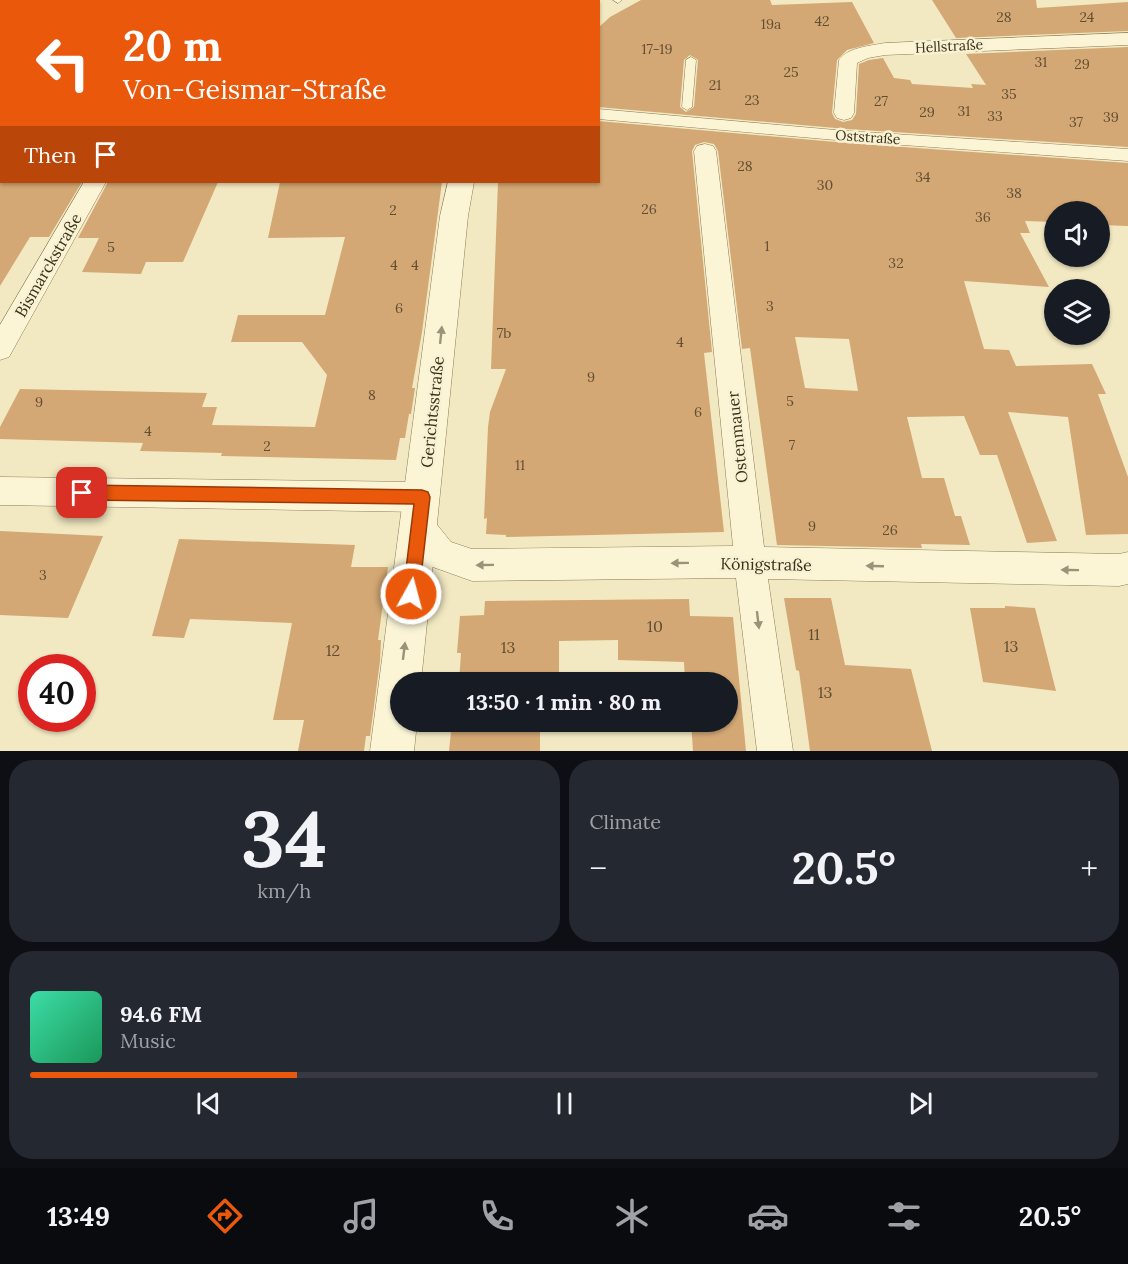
<!DOCTYPE html>
<meta charset="utf-8">
<style>
:root{--surface:#171b24;--page:#242831;--text:#f1f3f6;--muted:#9ea1a6;--line:#363941;--accent:#ea580c}
body{margin:0;font-family:Lora,serif;background:var(--page);color:var(--text);height:100vh;display:flex;flex-direction:column;font-size:22px;white-space:nowrap}
*{box-sizing:border-box;margin:0}
p{font-size:20px;color:var(--muted)}
.icon{flex:none;width:33px;height:33px;fill:none;stroke:currentColor;stroke-width:2;stroke-linecap:round;stroke-linejoin:round}
.map{position:relative;height:751px;overflow:hidden}
.panel{display:flex;flex-direction:column;gap:9px;padding:9px;background:#0d0f14;flex:1}
.panel>*{flex:none}
.guide{position:absolute;left:0px;top:0px;width:600px;height:183px;box-shadow:0 2px 4px #0004;background:#ea580c;color:#fff;overflow:hidden}
.fabs{position:absolute;left:1044px;top:201px;display:grid;gap:12px}
.fabs a{display:grid;place-items:center;width:66px;height:66px;border-radius:50%;background:var(--surface);box-shadow:0 2px 4px #0004;font-size:30px}
.speed{position:absolute;left:18px;top:654px;display:flex;gap:12px;font-size:30px;font-weight:700;text-align:center}
.speed>*{display:grid;place-content:center;width:78px;height:78px;border-radius:50%;background:var(--surface);box-shadow:0 2px 4px #0004;line-height:1}
.speed .limit{border:9px solid #d22;background:#fff;color:#111}
.pin{position:absolute;display:grid;place-items:center;width:51px;height:51px;color:#fff;margin:-26px;border-radius:12px;box-shadow:0 3px 9px #0006}
.me{position:absolute;width:66px;margin:-33px;rotate:7deg;stroke-linejoin:round;filter:drop-shadow(0 0 4px #0008)}
.turn{display:flex;align-items:center;gap:21px;height:126px;padding:0 24px;font-size:27px}
.turn .icon{width:78px;height:78px;stroke-width:2.5}
.turn b{display:block;font-size:42px;line-height:51px}
.then{display:flex;align-items:center;height:57px;padding:0 24px;background:#0003;gap:12px;font-size:22px}
.big{font-size:45px;font-weight:800;line-height:1.1}
.panel .widget{flex:1;display:flex;flex-direction:column;justify-content:center;gap:9px;min-width:0;padding:0 21px;border-radius:24px;background:var(--page)}
.panel .dial{align-items:center;gap:0}
.dial b{font-size:78px;line-height:1}
.song{display:flex;align-items:center;gap:18px}
.cover{width:72px;height:72px;border-radius:9px;background:linear-gradient(135deg,hsl(160 70% 55%),hsl(150 70% 35%))}
.played{height:6px;border-radius:3px;background:linear-gradient(90deg,var(--accent) 25%,var(--line) 25%)}
.keys{display:flex;justify-content:space-around;direction:ltr}
.heat{display:flex;justify-content:space-between;align-items:center;font-size:33px;direction:ltr}
.panel .tiles{flex:1;display:grid;gap:9px;grid-template-columns:1fr 1fr}
.widget:last-child{grid-column:span 2}
.trip{position:absolute;left:390px;top:672px;width:348px;height:60px;border-radius:30px;background:var(--surface);box-shadow:0 2px 4px #0004;font-weight:800;line-height:60px;text-align:center}
.tabs{display:flex;height:96px;justify-content:space-around;align-items:center;background:#090b0e;color:var(--muted)}
.tabs .icon{width:42px;height:42px}
.tabs .on{color:var(--accent)}
.tabs b{font-size:27px;color:var(--text)}
.map>svg:first-child{display:block}
.building{fill:#d3a874;fill-rule:evenodd}
.lines{fill:none;stroke-linecap:round;stroke-linejoin:round}
.service-casing{stroke:#8d7b57;stroke-width:1}
.pedestrian-casing{stroke:#8d7b57;stroke-width:1}
.minor-casing{stroke:#8d7b57;stroke-width:1}
.tertiary-casing{stroke:#8d7b57;stroke-width:1}
.service{fill:#fbf5d6;fill-rule:evenodd}
.pedestrian{fill:#fbf5d6;fill-rule:evenodd}
.minor{fill:#fbf5d6;fill-rule:evenodd}
.tertiary{fill:#fbf5d6;fill-rule:evenodd}
.oneway{fill:#9c927a}
.route{fill:#ea580c;stroke:#983908;stroke-width:1.5}
.labels{text-anchor:middle;dominant-baseline:central;stroke-width:5;stroke-linejoin:round;paint-order:stroke}
.number-label{font-size:14px;fill:#624e33}
.far-street-label{font-size:14px;fill:#3c301d;stroke:#f8f2d2}
.street-label{font-size:16px;fill:#3c301d;stroke:#f8f2d2}
.near-number-label{font-size:16px;fill:#624e33}
</style>
<div class="map">
<svg width="1128" height="751" viewBox="0 0 1128 751">
<rect width="100%" height="100%" fill="#f2e9c2"/>
<!-- building -->
<path class="building" d="M641 0H770L772 5 852 2 874 43 847 50 837 60 832 113 835 119 843 122 852 120 856 114 859 64 869 60 883 58 894 78 910 80 912 84 973 88 971 84 986 85 966 54 1128 47V147L847 129 598 107V28L610 17ZM690 55 698 60 694 107 686 112 680 107 684 60Z
M932 0H1036L1037 8 1128 2V31L956 38Z
M598 121 847 143 1128 163V226L1100 225V212H1054V222L1025 221 1030 233H1020L1049 287 964 281 984 349 1009 350 1016 366 1092 364 1106 394H1098L1128 477V534L1086 535 1068 417 1008 412 1057 541 1027 543 997 455H980L964 416 907 417 922 478H944L955 516H961L970 545 921 544 922 548 777 545 750 348 742 349 718 151 714 144 704 142 695 145 692 151 712 352 704 353 724 532 506 537V535L486 534 487 518 484 519 488 427 490 412 506 369H491L498 182H598ZM795 337 849 339 858 391 805 388Z
M0 182H82L49 237H30L0 286Z
M108 182H218L183 262H146L141 274 82 272 99 238H78Z
M280 182H442L422 332 412 388H415L411 414H409L405 438H400L396 460 221 456 222 453 140 451 143 443 0 439V427L20 389 207 393 202 407H217L212 425 315 427 327 375 302 342H231L238 315H325L345 237 268 238Z
M0 531 103 536 68 618 0 615Z
M179 539 355 545 351 567H388L378 640H381L380 661 370 736H366L364 751H298L304 720H273L292 623 190 619 184 638 152 636Z
M784 598H831L845 665 911 669 932 751H810L799 671 796 670Z
M689 599 690 616 733 617 746 751H693L691 722H728V682H685L684 662 618 660V640L559 641V682H459L461 653H457L460 616 484 615 485 601Z
M1005 606 1035 608 1056 691 983 682 970 608H1005Z
M452 722H540V751H449Z"/>
<g class="lines">
<!-- service casing -->
<g class="service-casing">
<path id="service" d="M613 0H622L618 3Z
M691 57 696 60 692 107 687 110 682 107 686 60Z"/>
</g>
<!-- pedestrian casing -->
<g class="pedestrian-casing">
<path id="pedestrian" d="M0 63H2V73H0Z
M598 109 847 131 1128 149V161L847 141 598 119Z"/>
</g>
<!-- minor casing -->
<g class="minor-casing">
<path id="minor" d="M1128 33V45L885 55 868 58 857 63 854 113 851 118 844 120 837 118 834 113 839 60C848 47 870 46 885 43Z
M705 144 713 146 716 151 764 547 1119 554 1128 552V584L1119 586 768 579 793 751H757L736 578 472 581 430 566 408 538 404 527 408 516 419 512 430 516 451 542 472 549 733 546 694 151 697 146Z
M84 182H106L9 357 0 360V325Z
M0 477 422 482 433 487 437 497 433 507 422 512 0 505Z"/>
</g>
<!-- tertiary casing -->
<g class="tertiary-casing">
<path id="tertiary" d="M57 0H80L56 2Z
M527 0H549L527 2Z
M0 23H2V37H0Z
M448 182H474L468 216 421 682H400V722H417L414 751H370L440 216Z"/>
</g>
<!-- service -->
<use href="#service" class="service"/>
<!-- pedestrian -->
<use href="#pedestrian" class="pedestrian"/>
<!-- minor -->
<use href="#minor" class="minor"/>
<!-- tertiary -->
<use href="#tertiary" class="tertiary"/>
</g>
<!-- one-way arrows -->
<defs><path id="oneway-solid" d="M-6-.8H1V-3.2L6.5 0L1 3.2V.8H-6Z" transform="scale(1.5)"/></defs>
<g class="oneway">
<use href="#oneway-solid" transform="translate(441 335) rotate(-84)"/>
<use href="#oneway-solid" transform="translate(680 563) rotate(179)"/>
<use href="#oneway-solid" transform="translate(485 565) rotate(179)"/>
<use href="#oneway-solid" transform="translate(875 566) rotate(-178)"/>
<use href="#oneway-solid" transform="translate(1070 570) rotate(-179)"/>
<use href="#oneway-solid" transform="translate(758 620) rotate(83)"/>
<use href="#oneway-solid" transform="translate(404 651) rotate(-83)"/>
</g>
<!-- route -->
<path class="route" d="M82 485 422 490 428 492 430 497 419 594 417 600 411 603 405 600 403 594 414 504 82 500 77 498 74 493 77 488Z"/>
<g class="labels">
<!-- number labels -->
<g class="number-label">
<text x="1004" y="17">28</text>
<text x="1087" y="17">24</text>
<text x="822" y="21">42</text>
<text x="771" y="24">19a</text>
<text x="657" y="49">17-19</text>
<text x="1041" y="62">31</text>
<text x="1082" y="64">29</text>
<text x="791" y="72">25</text>
<text x="715" y="85">21</text>
<text x="1009" y="94">35</text>
<text x="752" y="100">23</text>
<text x="881" y="101">27</text>
<text x="964" y="111">31</text>
<text x="927" y="112">29</text>
<text x="995" y="116">33</text>
<text x="1111" y="117">39</text>
<text x="1076" y="122">37</text>
<text x="745" y="166">28</text>
<text x="923" y="177">34</text>
<text x="825" y="185">30</text>
<text x="1014" y="193">38</text>
<text x="649" y="209">26</text>
<text x="393" y="210">2</text>
<text x="983" y="217">36</text>
<text x="767" y="246">1</text>
<text x="111" y="247">5</text>
<text x="896" y="263">32</text>
<text x="394" y="265">4</text>
<text x="415" y="265">4</text>
<text x="770" y="306">3</text>
<text x="399" y="308">6</text>
<text x="504" y="333">7b</text>
<text x="680" y="342">4</text>
<text x="591" y="377">9</text>
<text x="372" y="395">8</text>
<text x="790" y="401">5</text>
<text x="39" y="402">9</text>
<text x="698" y="412">6</text>
<text x="148" y="431">4</text>
<text x="792" y="445">7</text>
<text x="267" y="446">2</text>
<text x="520" y="465">11</text>
<text x="812" y="526">9</text>
<text x="890" y="530">26</text>
<text x="43" y="575">3</text>
</g>
<!-- far-street labels -->
<g class="far-street-label">
<text transform="translate(949 46) rotate(-3)">Hellstraße</text>
<text transform="translate(868 137) rotate(4)">Oststraße</text>
</g>
<!-- street labels -->
<g class="street-label">
<text transform="translate(48 265) rotate(-60)">Bismarckstraße</text>
<text transform="translate(432 412) rotate(-84)">Gerichtsstraße</text>
<text transform="translate(737 437) rotate(-96)">Ostenmauer</text>
<text transform="translate(766 564) rotate(1)">Königstraße</text>
</g>
<!-- near-number labels -->
<g class="near-number-label">
<text x="655" y="626">10</text>
<text x="814" y="634">11</text>
<text x="1011" y="646">13</text>
<text x="508" y="647">13</text>
<text x="333" y="650">12</text>
<text x="825" y="692">13</text>
</g>
</g>
</svg>
<div class="fabs">
<a><svg class="icon" aria-label="sound" viewBox="0 0 24 24"><path d="M4 9h4l5-4v14l-5-4H4zM17 9q2 3 0 6"/></svg></a>
<a><svg class="icon" aria-label="layers" viewBox="0 0 24 24"><path d="M12 4l9 5-9 5-9-5zM3 14l9 5 9-5"/></svg></a>
</div>
<div class="speed"><div class="limit">40</div></div>
<div class="pin" style="left:82px;top:493px;background:#d93025"><svg class="icon" aria-label="arrive" viewBox="0 0 24 24"><path d="M6 21V4h12l-3 4 3 4H6"/></svg></div>
<svg class="me" style="left:411px;top:594px" viewBox="-20 -20 40 40"><circle r="17" fill="#ea580c" stroke="#fff" stroke-width="3"/><path d="M0-11L8 9 0 5-8 9z" fill="#fff"/></svg>
<div class="trip">13:50 · 1 min · 80 m</div>
<div class="guide">
<div class="turn"><svg class="icon" aria-label="left" viewBox="0 0 24 24"><path d="M17 20v-9H6M10 6l-5 5 5 5"/></svg><div><b>20 m</b>Von-Geismar-Straße</div></div>
<div class="then">Then<svg class="icon" aria-label="arrive" viewBox="0 0 24 24"><path d="M6 21V4h12l-3 4 3 4H6"/></svg></div>
</div>
</div>
<section class="panel">
<div class="tiles">
<div class="widget dial"><b>34</b><p>km/h</p></div>
<div class="widget"><p>Climate</p>
<div class="heat"><a>−</a><b class="big">20.5°</b><a>+</a></div>
</div>
<div class="widget">
<div class="song"><i class="cover"></i><div><b>94.6 FM</b><p>Music</p></div></div>
<div class="played"></div>
<div class="keys"><svg class="icon" aria-label="previous" viewBox="0 0 24 24"><path d="M18 5L8 12l10 7zM5 5v14"/></svg><svg class="icon" aria-label="pause" viewBox="0 0 24 24"><path d="M8 5v14M16 5v14"/></svg><svg class="icon" aria-label="next" viewBox="0 0 24 24"><path d="M6 5l10 7-10 7zM19 5v14"/></svg></div>
</div>
</div>
</section>
<nav class="tabs">
<b>13:49</b>
<svg class="icon on" aria-label="directions" viewBox="0 0 24 24"><path d="M12 3l9 9-9 9-9-9zM9 14v-3h6M13 9l2 2-2 2"/></svg>
<svg class="icon" aria-label="music" viewBox="0 0 24 24"><path d="M9 18V5l10-2v13"/><circle cx="6" cy="18" r="3"/><circle cx="16" cy="16" r="3"/></svg>
<svg class="icon" aria-label="phone" viewBox="0 0 24 24"><path d="M5 4h4l2 5-3 2q2 4 5 5l2-3 5 2v4C11 20 4 13 5 4z"/></svg>
<svg class="icon" aria-label="climate" viewBox="0 0 24 24"><path d="M12 3v18M4 7l16 10M4 17L20 7"/></svg>
<svg class="icon" aria-label="car" viewBox="0 0 24 24"><path d="M5 17H2v-5l4-1 3-4h7l3 4 3 1v5h-3M9 17h6M6 11h13"/><circle cx="7" cy="17" r="2"/><circle cx="17" cy="17" r="2"/></svg>
<svg class="icon" aria-label="filters" viewBox="0 0 24 24"><path d="M4 7h16M4 17h16"/><circle cx="9" cy="7" r="2"/><circle cx="15" cy="17" r="2"/></svg>
<b>20.5°</b>
</nav>
